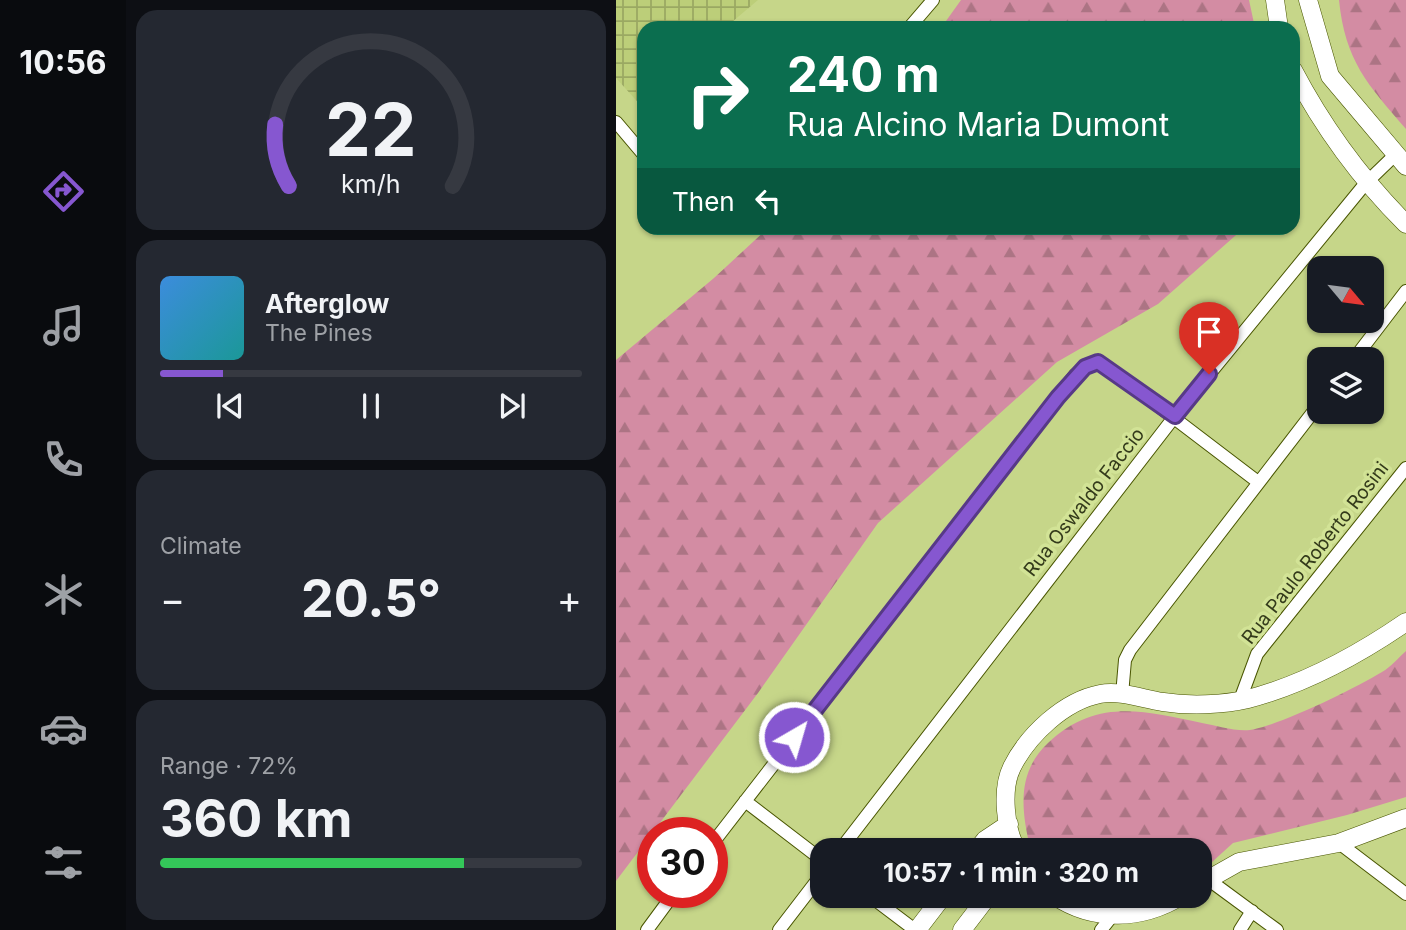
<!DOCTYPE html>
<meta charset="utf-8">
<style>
:root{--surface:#171b24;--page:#242831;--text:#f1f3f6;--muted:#9ea1a6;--line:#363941;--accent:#8657d0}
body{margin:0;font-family:Inter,sans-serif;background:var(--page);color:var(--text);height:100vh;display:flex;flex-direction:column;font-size:26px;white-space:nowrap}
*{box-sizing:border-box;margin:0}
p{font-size:23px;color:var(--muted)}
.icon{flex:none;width:38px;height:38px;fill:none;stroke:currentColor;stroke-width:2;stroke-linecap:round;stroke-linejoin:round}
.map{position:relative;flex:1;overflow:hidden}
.side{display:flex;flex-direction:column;gap:10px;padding:10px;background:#0d0f14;width:490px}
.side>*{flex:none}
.banner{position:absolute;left:21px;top:21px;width:663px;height:214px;border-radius:21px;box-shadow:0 2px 5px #0004;background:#0b6e4f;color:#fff;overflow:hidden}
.needle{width:46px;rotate:119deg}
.fabs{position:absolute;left:691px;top:256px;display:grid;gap:14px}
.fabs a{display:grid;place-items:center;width:77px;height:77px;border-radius:14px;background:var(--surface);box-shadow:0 2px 5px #0004;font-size:35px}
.speed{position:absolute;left:21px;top:817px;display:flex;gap:14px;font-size:35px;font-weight:700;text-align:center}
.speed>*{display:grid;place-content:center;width:91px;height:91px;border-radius:50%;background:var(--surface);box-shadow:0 2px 5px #0004;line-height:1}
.speed .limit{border:10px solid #d22;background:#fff;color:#111}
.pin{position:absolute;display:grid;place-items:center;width:60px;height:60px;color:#fff;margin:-72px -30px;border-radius:50% 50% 50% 0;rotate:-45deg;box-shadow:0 0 7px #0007}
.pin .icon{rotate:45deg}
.me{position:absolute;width:77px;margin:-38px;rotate:38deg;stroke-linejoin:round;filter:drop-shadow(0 0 5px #0008)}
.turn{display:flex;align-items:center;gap:24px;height:147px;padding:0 35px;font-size:32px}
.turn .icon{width:91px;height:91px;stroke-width:2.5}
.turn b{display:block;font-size:49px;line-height:60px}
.then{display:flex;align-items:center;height:66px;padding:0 35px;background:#0003;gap:14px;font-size:26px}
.big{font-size:52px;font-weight:700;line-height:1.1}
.side .card{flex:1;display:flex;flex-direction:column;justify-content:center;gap:10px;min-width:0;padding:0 24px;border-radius:21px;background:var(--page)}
.side .dial{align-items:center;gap:0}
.dial svg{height:182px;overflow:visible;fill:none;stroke:var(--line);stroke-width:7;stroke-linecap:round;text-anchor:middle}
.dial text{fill:var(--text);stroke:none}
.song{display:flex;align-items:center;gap:21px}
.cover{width:84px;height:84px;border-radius:10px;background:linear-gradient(135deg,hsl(210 70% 55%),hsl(180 70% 35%))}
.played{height:7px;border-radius:4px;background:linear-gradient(90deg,var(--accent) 15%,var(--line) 15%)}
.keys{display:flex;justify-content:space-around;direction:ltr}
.heat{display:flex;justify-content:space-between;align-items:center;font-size:38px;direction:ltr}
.charge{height:10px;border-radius:5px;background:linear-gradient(90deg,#34c759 72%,var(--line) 0)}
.trip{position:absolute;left:194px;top:838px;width:402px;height:70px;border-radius:21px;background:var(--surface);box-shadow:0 2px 5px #0004;font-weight:700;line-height:70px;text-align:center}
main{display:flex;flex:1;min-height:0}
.menu{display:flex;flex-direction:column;width:126px;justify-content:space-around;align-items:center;background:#090b0e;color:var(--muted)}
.menu .icon{width:49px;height:49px}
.menu .active{color:var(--accent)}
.menu b{font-size:32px;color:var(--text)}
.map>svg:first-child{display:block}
.industrial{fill:url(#industrial-grid)}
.forest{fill:url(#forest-firs)}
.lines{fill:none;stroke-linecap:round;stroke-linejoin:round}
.street-casing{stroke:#495500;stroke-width:14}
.secondary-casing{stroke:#495500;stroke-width:19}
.street{stroke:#fff;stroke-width:12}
.secondary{stroke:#fff;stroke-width:18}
.route-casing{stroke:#573987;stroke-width:18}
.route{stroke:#8657d0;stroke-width:12}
.labels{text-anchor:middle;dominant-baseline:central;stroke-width:7;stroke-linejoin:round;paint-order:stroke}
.street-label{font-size:19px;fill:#343b1b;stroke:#d2e396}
</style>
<main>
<nav class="menu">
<b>10:56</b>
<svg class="icon active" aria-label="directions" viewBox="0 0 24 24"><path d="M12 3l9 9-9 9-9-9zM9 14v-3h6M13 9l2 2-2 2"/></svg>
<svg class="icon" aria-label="music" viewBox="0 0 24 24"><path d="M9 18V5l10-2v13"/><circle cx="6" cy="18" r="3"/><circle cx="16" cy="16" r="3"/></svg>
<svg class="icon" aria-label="phone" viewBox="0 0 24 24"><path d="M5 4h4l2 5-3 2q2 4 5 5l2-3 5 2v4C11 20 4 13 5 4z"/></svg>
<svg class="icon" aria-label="climate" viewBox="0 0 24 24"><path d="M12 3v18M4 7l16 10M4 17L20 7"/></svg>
<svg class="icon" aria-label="car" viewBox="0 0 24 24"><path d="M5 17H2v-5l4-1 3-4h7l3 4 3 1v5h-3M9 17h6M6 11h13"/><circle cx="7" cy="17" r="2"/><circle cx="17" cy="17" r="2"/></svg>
<svg class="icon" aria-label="filters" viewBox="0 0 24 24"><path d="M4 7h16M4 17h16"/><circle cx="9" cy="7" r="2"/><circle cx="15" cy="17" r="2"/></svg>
</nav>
<section class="side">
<div class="card dial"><svg viewBox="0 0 100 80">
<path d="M14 69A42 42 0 1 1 86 69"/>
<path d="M14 69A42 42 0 0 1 8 42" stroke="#8657d0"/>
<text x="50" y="56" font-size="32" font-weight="700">22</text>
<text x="50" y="72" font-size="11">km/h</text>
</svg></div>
<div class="card">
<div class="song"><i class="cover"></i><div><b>Afterglow</b><p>The Pines</p></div></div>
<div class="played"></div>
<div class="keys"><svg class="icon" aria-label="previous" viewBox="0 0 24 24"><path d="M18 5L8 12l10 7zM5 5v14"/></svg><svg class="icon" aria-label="pause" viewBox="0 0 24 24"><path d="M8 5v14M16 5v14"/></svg><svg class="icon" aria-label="next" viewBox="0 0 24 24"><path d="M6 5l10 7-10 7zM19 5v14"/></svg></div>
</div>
<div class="card"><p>Climate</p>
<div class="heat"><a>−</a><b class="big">20.5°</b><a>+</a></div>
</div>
<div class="card"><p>Range · 72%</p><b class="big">360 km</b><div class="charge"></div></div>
</section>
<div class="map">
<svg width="790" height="930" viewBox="0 0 790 930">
<defs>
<pattern id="industrial-grid" width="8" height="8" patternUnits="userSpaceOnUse" patternTransform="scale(1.75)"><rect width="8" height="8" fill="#bcce79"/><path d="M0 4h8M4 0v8" fill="none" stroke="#9aa862"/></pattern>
<pattern id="forest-firs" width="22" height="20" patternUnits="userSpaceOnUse" patternTransform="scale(1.75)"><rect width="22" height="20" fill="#d38ca3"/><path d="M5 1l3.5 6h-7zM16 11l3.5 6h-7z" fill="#ac7484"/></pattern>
</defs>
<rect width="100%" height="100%" fill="#c6d689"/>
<!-- industrial -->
<path class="industrial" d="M0 0H142L109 28H28V109L0 78Z"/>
<!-- forest -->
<path class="forest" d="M345 0H633L639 28H325Z
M723 0H790V129C752 85 729 61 723 0Z
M152 228H628L542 304 441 362 262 523 142 693 0 881V360L98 278Z
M790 651V797L731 815 617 843 585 872 584 850H416L414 847C405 809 401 772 432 743 479 698 527 710 586 723 602 726 624 733 639 729 670 722 738 689 766 672 775 667 782 658 790 651Z
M462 896H551C520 907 492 908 462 896Z"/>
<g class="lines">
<!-- street casing -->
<g class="street-casing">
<path id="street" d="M293 28 317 0
M0 122 28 155
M738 359 790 291
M506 695 509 660 514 650 704 403
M624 700 641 654 790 468
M129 801 206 860
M723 843 790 894
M96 844 459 375 469 367 482 362 495 370 642 482
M224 850 559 416 749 184 780 154
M593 880 661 930
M254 896 299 930
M31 930 59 892
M163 930 206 874
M485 930 497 915
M624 930 636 911"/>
</g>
<!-- secondary casing -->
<g class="secondary-casing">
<path id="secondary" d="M659 0 663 28
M692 0 714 76 790 166
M677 70C708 129 743 177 790 224
M361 850 369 840 393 824
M401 850C389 830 385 789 396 767 412 735 448 701 484 694 504 690 527 699 547 702 573 706 607 705 632 699 689 684 742 655 790 622
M584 884 623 862 723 843 790 818
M439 896C478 922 526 920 565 896
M301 930 327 896
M346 930 372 896"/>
</g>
<!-- street -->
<use href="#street" class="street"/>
<!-- secondary -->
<use href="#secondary" class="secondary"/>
</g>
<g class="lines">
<!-- route casing -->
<g class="route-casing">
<path id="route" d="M178 737 442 397 469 367 482 362 559 416 593 374"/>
</g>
<!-- route -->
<use href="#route" class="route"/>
</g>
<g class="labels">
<!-- street labels -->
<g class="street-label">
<text transform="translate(468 502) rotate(-52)">Rua Oswaldo Faccio</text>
<text transform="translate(699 553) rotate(-52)">Rua Paulo Roberto Rosini</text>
</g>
</g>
</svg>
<div class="fabs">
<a><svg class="needle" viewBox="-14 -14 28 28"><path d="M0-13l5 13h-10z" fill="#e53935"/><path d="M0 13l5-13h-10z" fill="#9ea1a6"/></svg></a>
<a><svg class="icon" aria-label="layers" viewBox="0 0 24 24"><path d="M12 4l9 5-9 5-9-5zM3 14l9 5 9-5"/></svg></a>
</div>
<div class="speed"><div class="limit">30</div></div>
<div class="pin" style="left:593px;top:374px;background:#d93025"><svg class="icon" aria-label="arrive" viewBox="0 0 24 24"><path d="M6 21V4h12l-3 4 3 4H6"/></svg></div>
<svg class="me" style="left:178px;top:737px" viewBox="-20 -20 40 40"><circle r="17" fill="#8657d0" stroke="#fff" stroke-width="3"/><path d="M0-11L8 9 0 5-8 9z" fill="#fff"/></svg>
<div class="trip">10:57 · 1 min · 320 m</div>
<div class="banner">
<div class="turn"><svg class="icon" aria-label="right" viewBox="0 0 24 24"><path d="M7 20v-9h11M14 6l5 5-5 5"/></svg><div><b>240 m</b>Rua Alcino Maria Dumont</div></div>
<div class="then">Then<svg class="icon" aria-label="left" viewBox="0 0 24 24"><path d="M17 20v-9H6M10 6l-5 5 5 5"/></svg></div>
</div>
</div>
</main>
